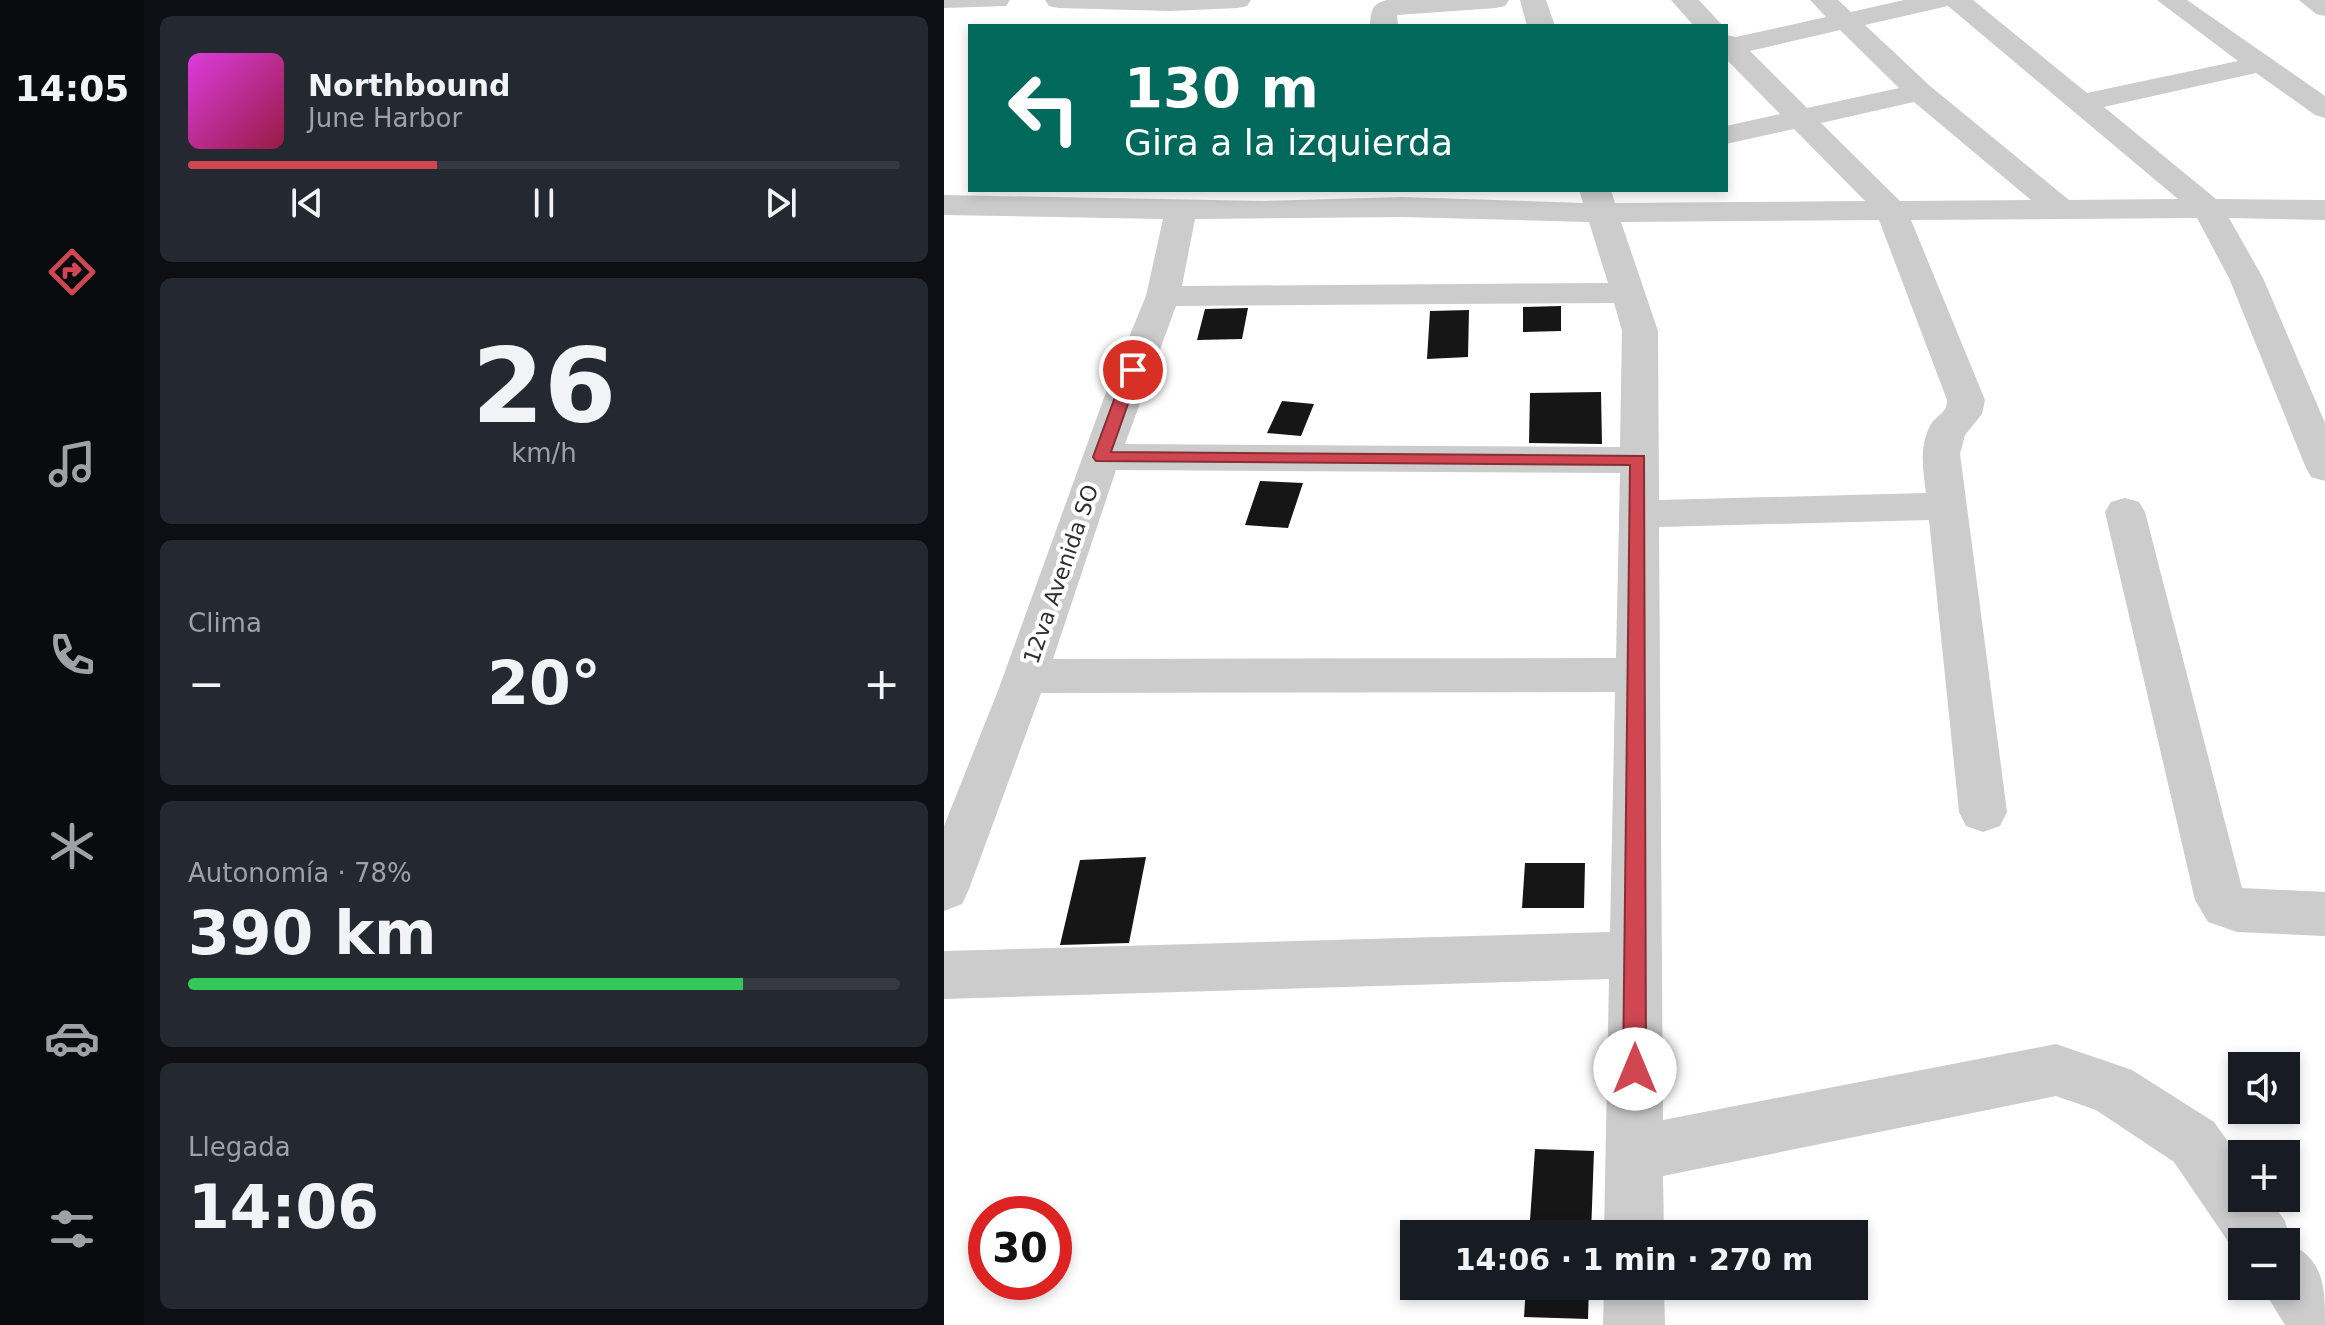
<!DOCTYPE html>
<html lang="es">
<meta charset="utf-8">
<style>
:root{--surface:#171b24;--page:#242831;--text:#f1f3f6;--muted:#9ea1a6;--line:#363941;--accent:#d04752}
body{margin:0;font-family:"DejaVu Sans",sans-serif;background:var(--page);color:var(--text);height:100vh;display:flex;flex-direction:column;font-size:30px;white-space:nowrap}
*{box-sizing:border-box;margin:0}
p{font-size:26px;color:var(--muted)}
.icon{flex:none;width:44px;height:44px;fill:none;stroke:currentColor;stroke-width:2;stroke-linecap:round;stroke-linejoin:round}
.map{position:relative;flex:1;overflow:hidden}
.sheet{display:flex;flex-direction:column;gap:16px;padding:16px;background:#0d0f14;width:800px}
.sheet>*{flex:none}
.guide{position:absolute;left:24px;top:24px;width:760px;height:168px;border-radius:0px;box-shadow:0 4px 12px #0003;background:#00695c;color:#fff;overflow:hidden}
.tools{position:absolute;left:1284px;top:1052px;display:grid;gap:16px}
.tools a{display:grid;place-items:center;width:72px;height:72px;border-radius:0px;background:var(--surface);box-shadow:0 4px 12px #0003;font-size:40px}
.speed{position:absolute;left:24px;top:1196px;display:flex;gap:16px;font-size:40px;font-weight:700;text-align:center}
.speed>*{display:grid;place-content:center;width:104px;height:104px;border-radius:50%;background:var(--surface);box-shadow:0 4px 12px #0003;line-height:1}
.speed .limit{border:12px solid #d22;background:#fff;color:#111}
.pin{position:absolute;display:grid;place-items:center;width:68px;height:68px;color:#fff;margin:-34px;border:4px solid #fff;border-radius:50%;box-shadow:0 2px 8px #0007}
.me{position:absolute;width:88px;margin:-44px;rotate:0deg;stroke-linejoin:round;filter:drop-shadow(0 0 6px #0008)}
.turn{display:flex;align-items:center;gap:28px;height:168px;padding:0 24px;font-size:36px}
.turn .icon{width:104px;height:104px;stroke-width:2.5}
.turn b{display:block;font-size:56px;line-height:68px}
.big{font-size:60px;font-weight:800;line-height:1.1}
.sheet .tile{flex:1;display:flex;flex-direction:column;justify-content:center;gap:12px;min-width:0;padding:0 28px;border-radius:12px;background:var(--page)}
.sheet .dial{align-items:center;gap:0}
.dial b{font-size:104px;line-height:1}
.song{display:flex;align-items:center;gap:24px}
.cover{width:96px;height:96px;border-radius:12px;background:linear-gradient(135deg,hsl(300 70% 55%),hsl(340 70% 35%))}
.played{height:8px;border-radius:4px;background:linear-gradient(90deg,var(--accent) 35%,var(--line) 35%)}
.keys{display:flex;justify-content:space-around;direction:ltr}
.heat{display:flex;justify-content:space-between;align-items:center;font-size:44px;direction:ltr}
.charge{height:12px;border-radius:6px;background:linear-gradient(90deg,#34c759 78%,var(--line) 0)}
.trip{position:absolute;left:456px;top:1220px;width:468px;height:80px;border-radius:0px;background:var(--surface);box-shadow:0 4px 12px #0003;font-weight:800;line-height:80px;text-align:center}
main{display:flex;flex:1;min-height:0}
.dock{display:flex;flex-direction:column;width:144px;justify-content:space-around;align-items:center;background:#090b0e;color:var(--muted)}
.dock .icon{width:56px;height:56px}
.dock .active{color:var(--accent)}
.dock b{font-size:36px;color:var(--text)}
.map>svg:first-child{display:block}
.building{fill:#161616}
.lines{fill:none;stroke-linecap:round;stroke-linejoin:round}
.minor{fill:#ccc;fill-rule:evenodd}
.route{fill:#d04752;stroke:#872e35;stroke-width:2}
.labels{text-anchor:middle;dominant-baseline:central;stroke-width:8;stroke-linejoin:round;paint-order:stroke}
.street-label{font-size:22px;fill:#2f2f2f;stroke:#fff}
</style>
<main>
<nav class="dock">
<b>14:05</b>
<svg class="icon active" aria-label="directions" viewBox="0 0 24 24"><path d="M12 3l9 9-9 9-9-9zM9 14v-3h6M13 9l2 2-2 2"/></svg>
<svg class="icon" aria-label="music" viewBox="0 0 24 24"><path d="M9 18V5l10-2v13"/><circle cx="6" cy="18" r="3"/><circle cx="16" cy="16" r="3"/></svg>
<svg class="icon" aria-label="phone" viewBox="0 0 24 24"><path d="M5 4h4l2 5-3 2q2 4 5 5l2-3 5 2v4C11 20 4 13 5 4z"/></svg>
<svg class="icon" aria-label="climate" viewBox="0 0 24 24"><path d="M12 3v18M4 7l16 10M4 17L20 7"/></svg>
<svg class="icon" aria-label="car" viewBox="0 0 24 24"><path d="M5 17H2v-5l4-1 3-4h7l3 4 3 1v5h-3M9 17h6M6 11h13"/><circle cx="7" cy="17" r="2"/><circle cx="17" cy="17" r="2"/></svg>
<svg class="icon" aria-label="filters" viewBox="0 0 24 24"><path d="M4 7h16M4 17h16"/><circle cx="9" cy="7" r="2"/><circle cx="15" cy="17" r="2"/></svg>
</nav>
<section class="sheet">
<div class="tile">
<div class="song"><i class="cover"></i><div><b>Northbound</b><p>June Harbor</p></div></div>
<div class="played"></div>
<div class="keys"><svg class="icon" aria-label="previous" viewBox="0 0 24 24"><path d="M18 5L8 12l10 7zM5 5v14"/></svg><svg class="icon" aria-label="pause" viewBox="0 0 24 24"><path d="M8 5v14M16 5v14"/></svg><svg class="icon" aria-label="next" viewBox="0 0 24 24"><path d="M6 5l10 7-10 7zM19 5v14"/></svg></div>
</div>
<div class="tile dial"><b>26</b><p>km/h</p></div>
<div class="tile"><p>Clima</p>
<div class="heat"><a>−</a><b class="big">20°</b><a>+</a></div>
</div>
<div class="tile"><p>Autonomía · 78%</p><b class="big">390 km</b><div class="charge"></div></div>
<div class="tile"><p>Llegada</p><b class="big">14:06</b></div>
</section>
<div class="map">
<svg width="1381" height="1325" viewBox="0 0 1381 1325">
<rect width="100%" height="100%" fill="#fff"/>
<!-- building -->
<path class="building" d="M617 306V331L579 332V307Z
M304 308 298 339 253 340 261 309Z
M525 310 524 357 483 359 486 311Z
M657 392 658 444 585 443 586 393Z
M338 401 370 404 357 436 323 433Z
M316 481 359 483 344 528 301 525Z
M202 857 185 943 116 945 136 860Z
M581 863H641L640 908H578Z
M591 1149 650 1151 647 1234H585Z
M582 1286H645L644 1319 580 1317Z"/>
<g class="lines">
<!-- minor -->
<path class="minor" d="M0 0H66L62 6 0 8Z
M101 0H307L303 6 294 8 226 11 114 8 105 6Z
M443 0H565L561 6 552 8 453 15 454 26H426C427 11 427 4 443 0Z
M576 0H602L611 26H583Z
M727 0H755L779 26H750Z
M866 0H894L907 12 960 0H1029L1143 93 1294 61 1213 0H1243L1381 96V118L1371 115 1312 73 1160 107 1272 199 1381 200V220L1285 218 1319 278 1381 423V481L1367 477 1362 468 1285 278 1253 218 967 220 1041 400 1038 414 1021 435 1016 454 1063 812 1056 826 1039 832 1022 826 1015 812 985 520 715 527 719 1120 1112 1044 1188 1070 1270 1122 1298 1161V1198H1325L1341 1221 1348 1245C1381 1261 1381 1290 1381 1325H1341L1317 1286H1342V1242H1298V1262L1230 1162 1152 1110 1112 1096 719 1176 720 1234H660L665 979 0 999V951L666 932 671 692 97 693 25 889 18 904 0 911V826L55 688 161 395 202 296 219 219 0 215V195L320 201 458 197 639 203 635 190H667L671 203 921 201 850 129 782 144V126L836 114 782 59V35L792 37 882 17ZM1004 6 1234 199 1125 200 986 86 921 25ZM896 30 955 88 863 108 806 51ZM970 102 1087 200 956 201 877 123ZM458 217 645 222 664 283 238 286 251 219ZM935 220 1003 400C1003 415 992 414 986 426 975 447 979 470 982 493L715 500 714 331 677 222ZM670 303 678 331 676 447 181 444 232 306ZM172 470 676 473 672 658 109 659Z
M1355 0H1381V16L1372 14Z
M1181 498 1195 502 1201 512 1298 888 1381 892V936L1293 932 1264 922 1251 900 1161 512 1167 502Z
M660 1286H720L721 1325H659Z"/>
</g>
<!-- route -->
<path class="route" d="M189 365 196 370 167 452 700 456 702 1069 699 1076 691 1080 683 1076 679 1069 686 465 152 461 149 457 181 370Z"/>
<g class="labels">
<!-- street labels -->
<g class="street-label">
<text transform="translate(117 574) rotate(-71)">12va Avenida SO</text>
</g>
</g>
</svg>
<div class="tools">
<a><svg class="icon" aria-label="sound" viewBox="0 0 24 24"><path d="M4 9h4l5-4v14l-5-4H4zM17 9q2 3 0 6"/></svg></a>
<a>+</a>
<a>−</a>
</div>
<div class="speed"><div class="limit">30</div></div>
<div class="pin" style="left:189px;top:370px;background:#d93025"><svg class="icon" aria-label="arrive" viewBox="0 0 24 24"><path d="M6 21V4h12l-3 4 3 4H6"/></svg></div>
<svg class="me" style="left:691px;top:1069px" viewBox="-20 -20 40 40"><circle r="19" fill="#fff"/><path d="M0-13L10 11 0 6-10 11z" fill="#d04752"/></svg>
<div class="trip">14:06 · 1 min · 270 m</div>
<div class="guide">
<div class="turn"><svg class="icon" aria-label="left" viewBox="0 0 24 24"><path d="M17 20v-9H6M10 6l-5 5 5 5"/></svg><div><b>130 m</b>Gira a la izquierda</div></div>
</div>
</div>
</main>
